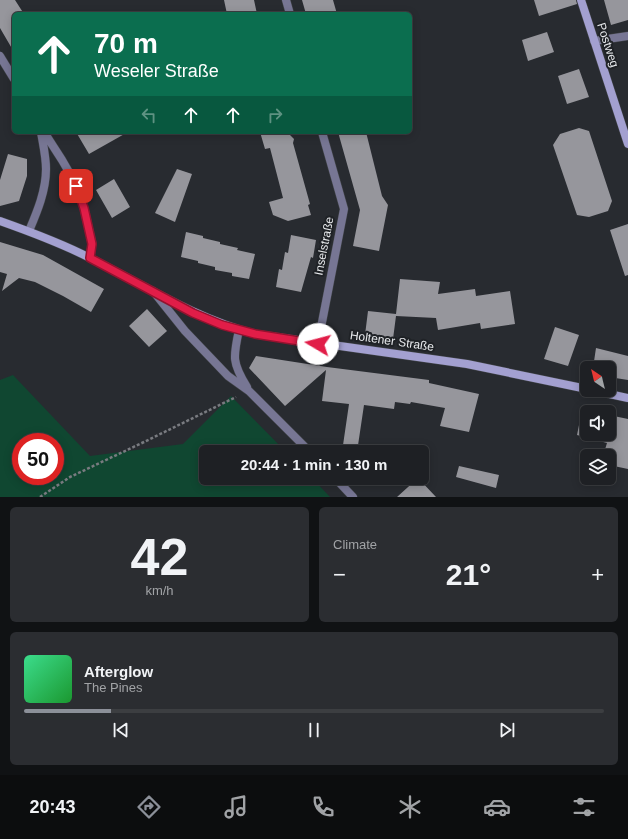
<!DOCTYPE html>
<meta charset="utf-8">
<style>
:root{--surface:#1e2024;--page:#2b2d31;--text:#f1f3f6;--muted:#a1a3a6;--line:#3c3e41;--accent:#8c9099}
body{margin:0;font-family:Arial,sans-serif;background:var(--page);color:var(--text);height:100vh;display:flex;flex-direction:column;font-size:15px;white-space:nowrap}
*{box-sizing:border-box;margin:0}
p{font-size:13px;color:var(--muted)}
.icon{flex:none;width:22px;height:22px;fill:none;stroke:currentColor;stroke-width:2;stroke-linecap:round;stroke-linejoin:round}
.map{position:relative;height:497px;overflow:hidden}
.details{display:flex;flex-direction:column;gap:10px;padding:10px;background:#101214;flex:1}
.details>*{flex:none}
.hud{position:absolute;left:12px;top:12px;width:400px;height:122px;border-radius:6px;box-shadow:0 2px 10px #0003,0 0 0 1px var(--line);background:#0b6e4f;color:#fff;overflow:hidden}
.needle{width:26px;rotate:325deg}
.fabs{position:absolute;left:580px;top:361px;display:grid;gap:8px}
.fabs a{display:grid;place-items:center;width:36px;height:36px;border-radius:6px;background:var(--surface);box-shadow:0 2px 10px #0003,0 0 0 1px var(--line);font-size:20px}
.speed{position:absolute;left:12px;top:433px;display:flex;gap:8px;font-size:20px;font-weight:700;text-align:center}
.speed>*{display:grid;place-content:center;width:52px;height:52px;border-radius:50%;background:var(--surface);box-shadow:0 2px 10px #0003,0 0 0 1px var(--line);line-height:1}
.speed .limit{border:6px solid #d22;background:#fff;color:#111}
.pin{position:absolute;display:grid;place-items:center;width:34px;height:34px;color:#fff;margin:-17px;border-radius:8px;box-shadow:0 2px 6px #0006}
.me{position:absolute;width:44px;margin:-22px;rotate:278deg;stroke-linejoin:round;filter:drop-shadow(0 0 3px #0008)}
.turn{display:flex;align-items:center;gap:14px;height:84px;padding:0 16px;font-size:18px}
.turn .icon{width:52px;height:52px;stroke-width:2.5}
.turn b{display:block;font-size:28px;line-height:34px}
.lanes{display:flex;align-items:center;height:38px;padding:0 16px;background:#0003;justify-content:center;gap:20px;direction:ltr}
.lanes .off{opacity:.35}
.big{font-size:30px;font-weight:700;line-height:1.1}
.details .tile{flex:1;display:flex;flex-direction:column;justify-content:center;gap:6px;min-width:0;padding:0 14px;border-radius:6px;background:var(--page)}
.details .dial{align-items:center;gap:0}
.dial b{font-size:52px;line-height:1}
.song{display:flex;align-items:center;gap:12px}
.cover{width:48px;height:48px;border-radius:6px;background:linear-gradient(135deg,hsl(150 70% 55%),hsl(130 70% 35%))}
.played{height:4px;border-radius:2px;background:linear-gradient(90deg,var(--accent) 15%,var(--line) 15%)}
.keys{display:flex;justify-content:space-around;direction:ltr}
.heat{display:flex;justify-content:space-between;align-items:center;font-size:22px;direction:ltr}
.details .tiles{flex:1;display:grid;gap:10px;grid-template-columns:1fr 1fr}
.tile:last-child{grid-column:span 2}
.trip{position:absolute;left:199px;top:445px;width:230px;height:40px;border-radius:6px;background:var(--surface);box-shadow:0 2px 10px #0003,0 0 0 1px var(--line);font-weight:700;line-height:40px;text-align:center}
.dock{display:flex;height:64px;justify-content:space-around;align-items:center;background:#0c0d0e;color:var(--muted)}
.dock .icon{width:28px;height:28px}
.dock .selected{color:var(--accent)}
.dock b{font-size:18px;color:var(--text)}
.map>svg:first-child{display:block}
.green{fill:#104731;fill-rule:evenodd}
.building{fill:#96969c}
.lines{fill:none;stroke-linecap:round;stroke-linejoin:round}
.street-casing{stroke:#43464a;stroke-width:9}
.secondary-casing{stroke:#43464a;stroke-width:9}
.path{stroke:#797b80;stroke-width:2.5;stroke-dasharray:3 2;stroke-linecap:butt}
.street{stroke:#777694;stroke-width:8}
.secondary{stroke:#a3a0d0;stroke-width:8}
.route-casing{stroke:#92132f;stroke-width:10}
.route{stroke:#e11d48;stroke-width:7}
.labels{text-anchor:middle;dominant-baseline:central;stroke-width:4;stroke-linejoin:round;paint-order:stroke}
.street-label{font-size:12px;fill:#e7e9ec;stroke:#1f2226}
</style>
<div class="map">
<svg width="628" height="497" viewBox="0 0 628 497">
<rect width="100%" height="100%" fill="#282b30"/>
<!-- green -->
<path class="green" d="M13 375 90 456 183 444 231 396 286 452H206V478H312L330 497H0V380ZM21 442H55V476H21Z"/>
<!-- building -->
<path class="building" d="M0 0H15L24 14H14V52L0 28Z
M224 0H254L257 14H227Z
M302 0H333L337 14H306Z
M534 0H576L577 4 539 16Z
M604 0H628V20L611 25Z
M547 32 554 52 528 61 522 40Z
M579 69 589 97 567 104 558 76Z
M579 128 589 131 612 201 608 211 589 217 577 215 553 145 560 134Z
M76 132H128L89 154Z
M260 132H289L290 135 294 139 293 143 310 204 308 205 311 215 288 221 273 215 269 202 283 198 270 148 265 149Z
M338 132H366L382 196 388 205 379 251 353 246 360 210Z
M8 154 27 159V176L19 201 0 206V180Z
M177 169 192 174 175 222 155 213Z
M114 179 130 207 112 218 96 190Z
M628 224V275L625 276 610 230Z
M186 232 203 236V238L220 242V244L238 248 237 250 255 254 249 279 232 276V273L215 270V267L198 263V261L181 257Z
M291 235 316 240 313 258 311 257 301 292 276 287 279 269 282 270 285 252 288 253Z
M0 242 43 255 104 289 91 312 63 296 35 282 19 278 2 291 7 274 0 272Z
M400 279 440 282 438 294 475 289 476 296 510 291 515 324 481 329 480 323 438 330 436 318 396 316 393 339 365 335 368 311 396 314Z
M147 309 167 331 149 347 129 326Z
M555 327 579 335 568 366 544 359Z
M596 348 628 356V380L609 377V368H593Z
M256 356 327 367 429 380V383L479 394 469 432 440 426 445 408 411 402 410 404 395 402 394 409 364 405 357 452H342L349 404 322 401 326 370 285 406 249 368Z
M582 410 594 412H587V434H609V415L628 419V469L609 465V456H603L607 443 577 435Z
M459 466 499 475 496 488 456 477Z
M418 478 436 497H397Z"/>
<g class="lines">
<!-- street casing -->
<g class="street-casing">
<path id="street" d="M286 0 290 14
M594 41 628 36
M0 56 14 79
M44 132 62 160 77 186 84 208 92 243 90 258
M29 231C37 212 46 191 46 169 46 157 43 144 41 132
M153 291 185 331 228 376 249 391 310 452
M239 330C233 357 232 363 247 387
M318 343 344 209 322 132
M335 478 353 497"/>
</g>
<!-- secondary casing -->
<g class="secondary-casing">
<path id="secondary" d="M581 0 628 144
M0 221C31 232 61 243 90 258 146 286 194 318 255 334L467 364 587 389
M591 390 628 398"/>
</g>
<!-- path -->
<path class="path" d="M40 497 70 477 144 442 236 397"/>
<!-- street -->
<use href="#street" class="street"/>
<!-- secondary -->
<use href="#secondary" class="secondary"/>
</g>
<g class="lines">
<!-- route casing -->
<g class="route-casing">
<path id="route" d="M76 186 84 208 92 244 90 258 193 313 222 325 255 334 318 344"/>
</g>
<!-- route -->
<use href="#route" class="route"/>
</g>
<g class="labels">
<!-- street labels -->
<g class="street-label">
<text transform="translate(608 45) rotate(72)">Postweg</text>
<text transform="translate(324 246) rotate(-79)">Inselstraße</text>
<text transform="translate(392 341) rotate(8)">Holtener Straße</text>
</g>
</g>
</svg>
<div class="fabs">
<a><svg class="needle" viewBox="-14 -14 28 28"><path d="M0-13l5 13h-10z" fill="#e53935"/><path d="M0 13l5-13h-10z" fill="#a1a3a6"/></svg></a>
<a><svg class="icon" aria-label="sound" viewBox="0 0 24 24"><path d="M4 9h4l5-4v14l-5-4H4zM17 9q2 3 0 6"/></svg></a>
<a><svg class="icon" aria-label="layers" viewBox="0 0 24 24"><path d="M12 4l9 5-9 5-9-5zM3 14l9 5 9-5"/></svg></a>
</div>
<div class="speed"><div class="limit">50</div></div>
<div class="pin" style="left:76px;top:186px;background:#d93025"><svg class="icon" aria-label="arrive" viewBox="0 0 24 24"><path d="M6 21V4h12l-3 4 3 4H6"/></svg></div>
<svg class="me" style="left:318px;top:344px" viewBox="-20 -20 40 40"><circle r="19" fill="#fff"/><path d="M0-13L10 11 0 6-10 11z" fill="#e11d48"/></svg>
<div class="trip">20:44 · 1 min · 130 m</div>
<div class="hud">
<div class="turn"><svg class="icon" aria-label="ahead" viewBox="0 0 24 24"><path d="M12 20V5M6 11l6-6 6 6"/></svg><div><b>70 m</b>Weseler Straße</div></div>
<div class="lanes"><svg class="icon off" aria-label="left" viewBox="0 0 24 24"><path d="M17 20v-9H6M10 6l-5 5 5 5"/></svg><svg class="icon" aria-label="ahead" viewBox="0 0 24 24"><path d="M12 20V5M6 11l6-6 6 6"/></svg><svg class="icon" aria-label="ahead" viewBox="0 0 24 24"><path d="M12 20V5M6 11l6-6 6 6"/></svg><svg class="icon off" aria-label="right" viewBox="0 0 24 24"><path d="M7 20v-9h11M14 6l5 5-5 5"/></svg></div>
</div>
</div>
<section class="details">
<div class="tiles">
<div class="tile dial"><b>42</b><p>km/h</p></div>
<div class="tile"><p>Climate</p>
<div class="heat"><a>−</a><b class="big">21°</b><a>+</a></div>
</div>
<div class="tile">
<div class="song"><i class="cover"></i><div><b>Afterglow</b><p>The Pines</p></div></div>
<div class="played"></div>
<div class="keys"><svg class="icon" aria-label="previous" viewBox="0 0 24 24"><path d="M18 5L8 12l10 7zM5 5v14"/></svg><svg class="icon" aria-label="pause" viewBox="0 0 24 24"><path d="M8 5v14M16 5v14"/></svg><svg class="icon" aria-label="next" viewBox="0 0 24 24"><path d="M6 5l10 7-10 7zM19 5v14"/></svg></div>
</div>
</div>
</section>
<nav class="dock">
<b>20:43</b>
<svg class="icon selected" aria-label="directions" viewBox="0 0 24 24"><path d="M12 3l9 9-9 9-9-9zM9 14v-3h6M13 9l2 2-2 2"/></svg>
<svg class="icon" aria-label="music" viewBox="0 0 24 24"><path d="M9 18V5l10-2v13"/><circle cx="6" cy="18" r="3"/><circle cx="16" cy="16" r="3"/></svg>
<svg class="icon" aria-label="phone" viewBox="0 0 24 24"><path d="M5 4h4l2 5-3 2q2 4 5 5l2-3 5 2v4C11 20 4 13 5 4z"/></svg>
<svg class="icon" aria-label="climate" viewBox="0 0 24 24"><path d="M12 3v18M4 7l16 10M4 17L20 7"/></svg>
<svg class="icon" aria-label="car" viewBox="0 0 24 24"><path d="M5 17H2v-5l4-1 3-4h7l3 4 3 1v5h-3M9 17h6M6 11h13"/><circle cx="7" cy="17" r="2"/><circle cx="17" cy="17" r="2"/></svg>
<svg class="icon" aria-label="filters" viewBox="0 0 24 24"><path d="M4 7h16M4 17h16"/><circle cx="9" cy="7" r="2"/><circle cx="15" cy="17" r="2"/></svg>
</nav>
